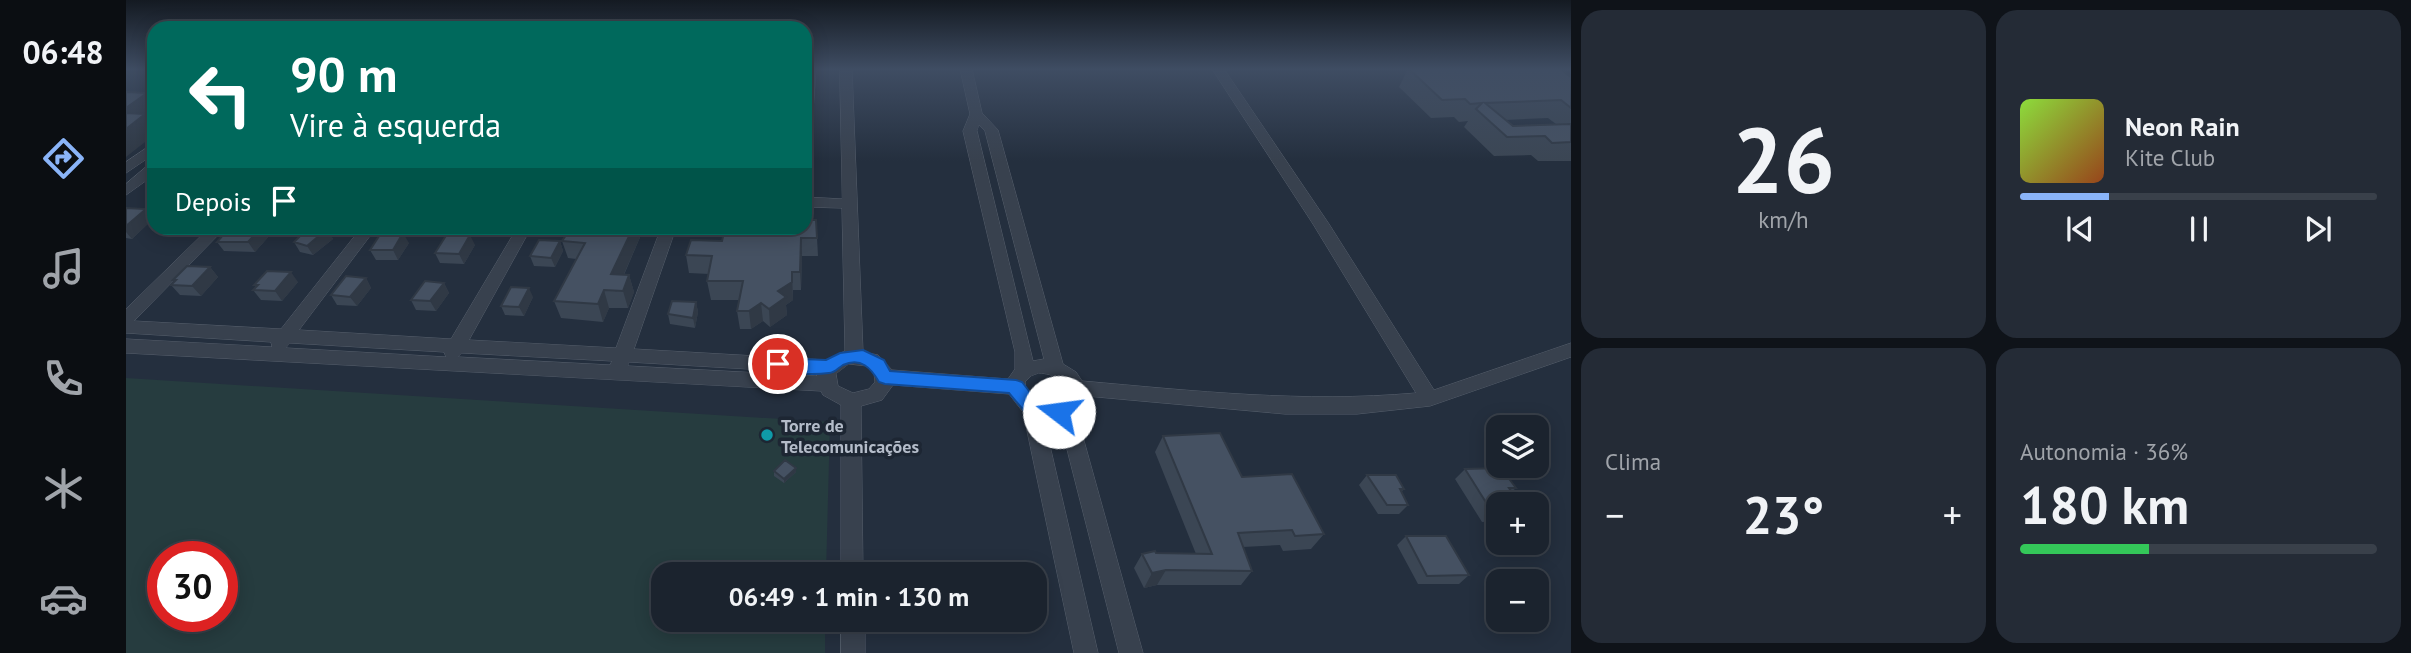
<!DOCTYPE html>
<html lang="pt">
<meta charset="utf-8">
<style>
:root{--surface:#1b232e;--page:#242b36;--text:#f1f3f6;--muted:#a0a4aa;--line:#39404a;--accent:#8ab4f8}
body{margin:0;font-family:"PT Sans",sans-serif;background:var(--page);color:var(--text);height:100vh;display:flex;flex-direction:column;font-size:26px;white-space:nowrap}
*{box-sizing:border-box;margin:0}
p{font-size:23px;color:var(--muted)}
.icon{flex:none;width:38px;height:38px;fill:none;stroke:currentColor;stroke-width:2;stroke-linecap:round;stroke-linejoin:round}
.map{position:relative;flex:1;overflow:hidden}
.side{display:flex;flex-direction:column;gap:10px;padding:10px;background:#0f1319;width:840px}
.side>*{flex:none}
.top-card{position:absolute;left:21px;top:21px;width:665px;height:214px;border-radius:21px;box-shadow:0 4px 18px #0003,0 0 0 2px var(--line);background:#00695c;color:#fff;overflow:hidden}
.controls{position:absolute;left:1360px;top:415px;display:grid;gap:14px}
.controls a{display:grid;place-items:center;width:63px;height:63px;border-radius:14px;background:var(--surface);box-shadow:0 4px 18px #0003,0 0 0 2px var(--line);font-size:35px}
.speed{position:absolute;left:21px;top:541px;display:flex;gap:14px;font-size:35px;font-weight:700;text-align:center}
.speed>*{display:grid;place-content:center;width:91px;height:91px;border-radius:50%;background:var(--surface);box-shadow:0 4px 18px #0003,0 0 0 2px var(--line);line-height:1}
.speed .limit{border:10px solid #d22;background:#fff;color:#111}
.pin{position:absolute;display:grid;place-items:center;width:60px;height:60px;color:#fff;margin:-30px;border:4px solid #fff;border-radius:50%;box-shadow:0 2px 7px #0007}
.me{position:absolute;width:77px;margin:-38px;rotate:285deg;stroke-linejoin:round;filter:drop-shadow(0 0 5px #0008)}
.turn{display:flex;align-items:center;gap:24px;height:147px;padding:0 28px;font-size:32px}
.turn .icon{width:91px;height:91px;stroke-width:2.5}
.turn b{display:block;font-size:49px;line-height:60px}
.then{display:flex;align-items:center;height:66px;padding:0 28px;background:#0003;gap:14px;font-size:26px}
.big{font-size:52px;font-weight:700;line-height:1.1}
.side .widget{flex:1;display:flex;flex-direction:column;justify-content:center;gap:10px;min-width:0;padding:0 24px;border-radius:21px;background:var(--page)}
.side .dial{align-items:center;gap:0}
.dial b{font-size:91px;line-height:1}
.song{display:flex;align-items:center;gap:21px}
.cover{width:84px;height:84px;border-radius:10px;background:linear-gradient(135deg,hsl(90 70% 55%),hsl(20 70% 35%))}
.played{height:7px;border-radius:4px;background:linear-gradient(90deg,var(--accent) 25%,var(--line) 25%)}
.keys{display:flex;justify-content:space-around;direction:ltr}
.heat{display:flex;justify-content:space-between;align-items:center;font-size:38px;direction:ltr}
.charge{height:10px;border-radius:5px;background:linear-gradient(90deg,#34c759 36%,var(--line) 0)}
.side .tiles{flex:1;display:grid;gap:10px;grid-template-columns:repeat(2,1fr)}
.trip{position:absolute;left:525px;top:562px;width:396px;height:70px;border-radius:21px;background:var(--surface);box-shadow:0 4px 18px #0003,0 0 0 2px var(--line);font-weight:700;line-height:70px;text-align:center}
main{display:flex;flex:1;min-height:0}
.dock{display:flex;flex-direction:column;width:126px;justify-content:space-around;align-items:center;background:#0b0e12;color:var(--muted)}
.dock .icon{width:49px;height:49px}
.dock .active{color:var(--accent)}
.dock b{font-size:32px;color:var(--text)}
.map>svg:first-child{display:block}
.green{fill:#263c3f;fill-rule:evenodd}
.lines{fill:none;stroke-linecap:round;stroke-linejoin:round}
.street-casing{stroke:#565f6c;stroke-width:1}
.street{fill:#38414e;fill-rule:evenodd}
.wall{fill:#3b4654;fill-rule:evenodd}
.shaded-wall{fill:#303945}
.building{fill:#455162;stroke:#303945;stroke-width:2}
.route{fill:#1a73e8;stroke:#114b97;stroke-width:2}
.culture-dot{fill:#0f9aa8;stroke:#1d2633;stroke-width:2.5}
.labels{text-anchor:middle;dominant-baseline:central;stroke-width:7;stroke-linejoin:round;paint-order:stroke}
.poi-label{font-size:18px;font-weight:bold;fill:#b4bcc9;stroke:#1d2633;text-anchor:start}
</style>
<main>
<nav class="dock">
<b>06:48</b>
<svg class="icon active" aria-label="directions" viewBox="0 0 24 24"><path d="M12 3l9 9-9 9-9-9zM9 14v-3h6M13 9l2 2-2 2"/></svg>
<svg class="icon" aria-label="music" viewBox="0 0 24 24"><path d="M9 18V5l10-2v13"/><circle cx="6" cy="18" r="3"/><circle cx="16" cy="16" r="3"/></svg>
<svg class="icon" aria-label="phone" viewBox="0 0 24 24"><path d="M5 4h4l2 5-3 2q2 4 5 5l2-3 5 2v4C11 20 4 13 5 4z"/></svg>
<svg class="icon" aria-label="climate" viewBox="0 0 24 24"><path d="M12 3v18M4 7l16 10M4 17L20 7"/></svg>
<svg class="icon" aria-label="car" viewBox="0 0 24 24"><path d="M5 17H2v-5l4-1 3-4h7l3 4 3 1v5h-3M9 17h6M6 11h13"/><circle cx="7" cy="17" r="2"/><circle cx="17" cy="17" r="2"/></svg>
</nav>
<div class="map">
<svg width="1445" height="653" viewBox="0 0 1445 653">
<rect width="100%" height="100%" fill="#242f3e"/>
<!-- green -->
<path class="green" d="M0 378 704 422 700 574H537V620H699V653H0ZM37 556H96V616H37Z"/>
<g class="lines">
<!-- street casing -->
<g class="street-casing">
<path id="street" d="M679 69H690L686 125 679 129Z
M714 69H726L737 352 752 355 766 370 882 379 889 369V352L837 131 844 114 834 69H846L856 113 872 130 937 364 950 372 956 381C1069 391 1177 403 1290 393L1187 224 1086 69H1098L1203 224 1308 390 1445 343V357L1304 406 1231 414H1159L960 396 950 412 1017 653H993L933 418 918 420 972 653H948L897 412 883 394 767 385 756 400 735 406 737 574H715V405L697 395 695 391 0 353V339L146 347 145 342 0 333V309L83 228H99L8 321 155 329 235 228H250L173 330 325 339 391 228H405L343 340 490 348 535 228H550L508 349 700 360 719 351 716 208 679 207V197L716 199ZM853 125 859 131 918 359 907 361 851 131ZM164 343 318 352 320 357 160 348ZM336 353 486 361 484 365 332 357ZM503 362 691 373V376L502 366ZM723 364 741 366 748 373 749 382 743 389 727 393 712 386 710 374ZM913 373C928 374 939 379 942 395L939 401C922 406 901 405 899 382L905 376Z
M28 143V154L0 173V162Z
M20 167H28V175L0 195V184Z
M715 620H739V653H715Z"/>
</g>
<!-- street -->
<use href="#street" class="street"/>
</g>
<!-- wall -->
<path class="wall" d="M1282 69 1445 77V161H1412L1405 155 1368 156 1338 127 1342 121 1333 122 1328 117 1305 118 1273 87ZM1422 118 1430 124 1387 126 1379 120Z
M0 208 20 209 27 219 6 239 0 238Z
M690 220 692 256H676L675 290H667V300L660 305 661 315 644 327 637 321 625 329H614L611 311 613 300H585L581 281 583 274 563 273 560 255 596 241Z
M303 228H329L323 234 349 245 338 264 314 263 309 253 320 236 306 234Z
M445 228H518L498 275H503L508 292 502 308H483L477 322 435 318 428 301 450 259 442 258 436 241Z
M201 229 207 239 187 255 174 252 168 242Z
M144 235 129 252 98 251 91 242Z
M434 241 437 251 429 267 408 266 404 256Z
M283 243 272 260H250L244 250Z
M84 267 92 277 75 296 54 295 45 285 48 282 47 280Z
M240 278 245 288 231 306 211 305 205 295Z
M172 282 156 301 135 300 127 290 130 287 128 285Z
M318 283 323 293 310 311 290 310 285 300Z
M407 297 398 316 379 315 375 306Z
M570 302 572 312 569 328 544 324 542 314Z
M1037 436 1116 477 1198 534 1185 549 1157 551 1154 545 1117 547 1126 571 1115 585H1031L1018 588 1008 568 1016 554H1070L1029 452Z
M670 468V472L658 483 648 476V471Z
M1339 469 1390 488 1372 504V521L1356 522 1329 479Z
M1241 475 1278 489 1275 492 1282 505 1273 514H1252L1233 485Z
M1280 536 1343 575 1333 584H1292L1271 545Z"/>
<!-- shaded-wall -->
<path class="shaded-wall" d="M21 93 28 103V114L23 118 28 126V135L0 157V108Z
M20 209 27 219 6 239 0 232V226Z
M135 228H139L144 235 129 252 122 242Z
M318 228H329L322 236Z
M507 228H518L490 292 485 274Z
M201 229 207 239 187 255 181 246Z
M277 233 283 243 272 260 267 250Z
M344 235 349 245 338 264 333 254Z
M675 238 676 256 675 290 674 272Z
M434 241 437 251 429 267 425 258Z
M84 267 92 277 75 296 66 286Z
M165 272 172 282 156 301 149 291Z
M666 272 667 300 660 305 661 315 644 327 643 309 652 291Z
M503 275 508 292 502 308 497 291Z
M240 278 245 288 231 306 224 297Z
M318 283 323 293 310 311 304 301Z
M403 288 407 297 398 316 393 307Z
M478 290 483 308 477 322 472 304Z
M570 302 572 312 569 328 567 318Z
M635 303 637 321 625 329 623 311Z
M670 468V472L658 483V479Z
M1040 570 1031 585 1018 588 1026 573Z"/>
<!-- building -->
<path class="building" d="M1283 69H1434L1445 77V108L1435 100 1359 103 1387 126 1445 124V142L1426 143 1419 136 1381 137 1350 109 1356 103 1344 104 1339 99 1316 100Z
M0 92 21 93 0 108Z
M0 113 19 114 0 129Z
M0 208 20 209 0 226Z
M679 220H690L691 238H675L674 272H666V282L652 291 660 297 643 309 635 303 623 311H611L617 281H581L586 256 560 255 565 240 596 241 599 228H679Z
M103 228H135L122 242H91Z
M182 228H192L201 229 181 246 168 242Z
M445 228H507L485 274 503 275 497 291 478 290 472 304 428 301 459 243 436 241Z
M255 233H277L267 250H244Z
M321 234 344 235 333 254 309 253Z
M413 240 434 241 425 258 404 256Z
M61 266 84 267 66 286 45 285 50 280H47Z
M141 271 165 272 149 291 127 290 132 285H128Z
M220 276 240 278 224 297 205 295Z
M299 281 318 283 304 301 285 300Z
M385 287 403 288 393 307 375 306Z
M546 301 570 302 567 318 542 314Z
M1094 433 1116 477 1166 474 1198 534 1169 536 1166 530 1112 533 1126 571 1040 570 1026 573 1016 554 1029 551 1030 553 1086 554 1037 436Z
M659 460 670 468 658 479 648 471Z
M1375 468 1390 488H1383L1394 504H1372V512H1366L1339 469Z
M1241 475H1270L1278 489H1274L1282 505H1261Z
M1280 536H1320L1343 575 1301 576Z"/>
<!-- sky -->
<linearGradient id="sky" x2="0" y2="1"><stop stop-color="#141a22"/><stop offset="0.43" stop-color="#3f4d63"/><stop offset="1" stop-color="#3f4d63" stop-opacity="0"/></linearGradient>
<rect width="1445" height="161" fill="url(#sky)"/>
<!-- route -->
<path class="route" d="M737 350 758 360 764 371 890 380 896 382 911 401 939 407 941 412 933 419 899 412 883 393 759 384 753 382C745 368 735 357 717 365 712 368 709 373 703 373 689 375 651 375 643 364L652 358 700 360 714 353Z"/>
<!-- markers -->
<circle class="culture-dot" cx="641" cy="435" r="7"/>
<g class="labels">
<!-- poi labels -->
<g class="poi-label">
<text x="655" y="425">Torre de<tspan x="655" dy="21">Telecomunicações</tspan></text>
</g>
</g>
</svg>
<div class="controls">
<a><svg class="icon" aria-label="layers" viewBox="0 0 24 24"><path d="M12 4l9 5-9 5-9-5zM3 14l9 5 9-5"/></svg></a>
<a>+</a>
<a>−</a>
</div>
<div class="speed"><div class="limit">30</div></div>
<div class="pin" style="left:652px;top:364px;background:#d93025"><svg class="icon" aria-label="arrive" viewBox="0 0 24 24"><path d="M6 21V4h12l-3 4 3 4H6"/></svg></div>
<svg class="me" style="left:933px;top:412px" viewBox="-20 -20 40 40"><circle r="19" fill="#fff"/><path d="M0-13L10 11 0 6-10 11z" fill="#1a73e8"/></svg>
<div class="trip">06:49 · 1 min · 130 m</div>
<div class="top-card">
<div class="turn"><svg class="icon" aria-label="left" viewBox="0 0 24 24"><path d="M17 20v-9H6M10 6l-5 5 5 5"/></svg><div><b>90 m</b>Vire à esquerda</div></div>
<div class="then">Depois<svg class="icon" aria-label="arrive" viewBox="0 0 24 24"><path d="M6 21V4h12l-3 4 3 4H6"/></svg></div>
</div>
</div>
<section class="side">
<div class="tiles">
<div class="widget dial"><b>26</b><p>km/h</p></div>
<div class="widget">
<div class="song"><i class="cover"></i><div><b>Neon Rain</b><p>Kite Club</p></div></div>
<div class="played"></div>
<div class="keys"><svg class="icon" aria-label="previous" viewBox="0 0 24 24"><path d="M18 5L8 12l10 7zM5 5v14"/></svg><svg class="icon" aria-label="pause" viewBox="0 0 24 24"><path d="M8 5v14M16 5v14"/></svg><svg class="icon" aria-label="next" viewBox="0 0 24 24"><path d="M6 5l10 7-10 7zM19 5v14"/></svg></div>
</div>
<div class="widget"><p>Clima</p>
<div class="heat"><a>−</a><b class="big">23°</b><a>+</a></div>
</div>
<div class="widget"><p>Autonomia · 36%</p><b class="big">180 km</b><div class="charge"></div></div>
</div>
</section>
</main>
